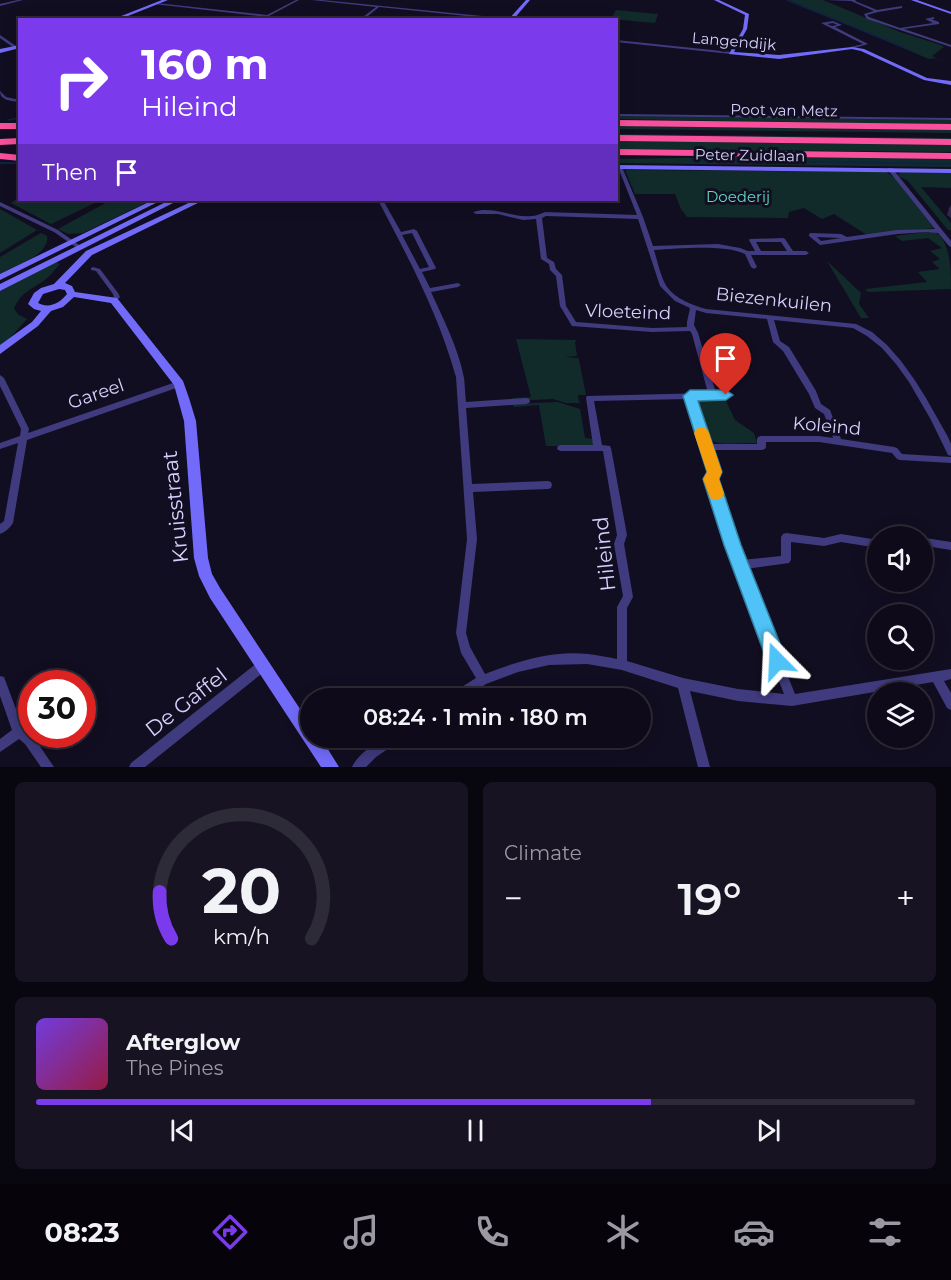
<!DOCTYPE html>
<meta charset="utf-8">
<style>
:root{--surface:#0e0a19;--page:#171322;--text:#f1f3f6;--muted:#9b9aa2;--line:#2e2b38;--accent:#7c3aed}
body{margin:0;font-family:Montserrat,sans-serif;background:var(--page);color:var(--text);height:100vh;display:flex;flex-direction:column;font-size:22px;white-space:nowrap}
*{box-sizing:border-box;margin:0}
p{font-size:20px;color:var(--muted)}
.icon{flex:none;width:33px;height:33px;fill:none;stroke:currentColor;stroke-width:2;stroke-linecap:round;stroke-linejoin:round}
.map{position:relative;height:767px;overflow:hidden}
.drawer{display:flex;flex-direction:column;gap:15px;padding:15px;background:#08060e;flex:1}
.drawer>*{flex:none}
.top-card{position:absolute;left:18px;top:18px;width:600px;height:183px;border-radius:0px;box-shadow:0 3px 15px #0003,0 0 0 2px var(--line);background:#7c3aed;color:#fff;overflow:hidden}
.buttons{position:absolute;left:867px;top:526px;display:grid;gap:12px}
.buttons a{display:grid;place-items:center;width:66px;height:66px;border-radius:50%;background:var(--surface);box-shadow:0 3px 15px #0003,0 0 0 2px var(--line);font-size:30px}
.speed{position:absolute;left:18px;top:670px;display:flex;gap:12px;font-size:30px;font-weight:700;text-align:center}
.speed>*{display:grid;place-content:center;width:78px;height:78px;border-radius:50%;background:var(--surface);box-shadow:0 3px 15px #0003,0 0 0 2px var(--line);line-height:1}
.speed .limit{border:9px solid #d22;background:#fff;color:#111}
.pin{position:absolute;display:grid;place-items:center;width:51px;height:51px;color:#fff;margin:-62px -26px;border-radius:50% 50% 50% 0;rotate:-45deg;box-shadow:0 0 6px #0007}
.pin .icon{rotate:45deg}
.me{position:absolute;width:66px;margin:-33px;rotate:339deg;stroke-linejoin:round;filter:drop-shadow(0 0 4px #0008)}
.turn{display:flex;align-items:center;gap:21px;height:126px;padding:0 24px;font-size:27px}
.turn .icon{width:78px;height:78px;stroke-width:2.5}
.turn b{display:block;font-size:42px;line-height:51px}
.then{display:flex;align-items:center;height:57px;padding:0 24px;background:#0003;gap:12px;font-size:22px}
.big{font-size:45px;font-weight:600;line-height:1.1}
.drawer .tile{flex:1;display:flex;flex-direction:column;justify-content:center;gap:9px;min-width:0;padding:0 21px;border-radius:9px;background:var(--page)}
.drawer .dial{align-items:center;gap:0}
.dial svg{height:156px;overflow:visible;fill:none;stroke:var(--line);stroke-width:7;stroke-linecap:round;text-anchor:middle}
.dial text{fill:var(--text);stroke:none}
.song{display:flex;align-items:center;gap:18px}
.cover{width:72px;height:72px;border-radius:9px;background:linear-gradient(135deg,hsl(260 70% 55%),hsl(340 70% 35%))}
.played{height:6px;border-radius:3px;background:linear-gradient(90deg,var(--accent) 70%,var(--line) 70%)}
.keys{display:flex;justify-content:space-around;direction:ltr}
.heat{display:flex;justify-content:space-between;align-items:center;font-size:33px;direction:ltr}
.drawer .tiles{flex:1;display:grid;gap:15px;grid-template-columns:1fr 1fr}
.tile:last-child{grid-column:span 2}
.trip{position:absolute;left:300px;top:688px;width:351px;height:60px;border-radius:30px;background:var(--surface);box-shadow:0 3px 15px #0003,0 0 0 2px var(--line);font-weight:600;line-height:60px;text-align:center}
.menu{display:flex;height:96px;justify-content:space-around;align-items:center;background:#06040a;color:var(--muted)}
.menu .icon{width:42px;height:42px}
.menu .on{color:var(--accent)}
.menu b{font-size:27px;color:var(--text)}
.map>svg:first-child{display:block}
.green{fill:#112b2a}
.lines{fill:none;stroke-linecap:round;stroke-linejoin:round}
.stream-far1{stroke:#0f2245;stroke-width:1.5}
.stream{stroke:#0f2245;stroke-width:2}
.street{fill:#3f3b7e;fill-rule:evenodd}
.secondary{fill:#726bf9;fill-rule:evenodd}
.highway{fill:#f8509c;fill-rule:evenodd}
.wall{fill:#30284e}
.route{fill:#4fc3f7;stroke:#337fa1;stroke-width:1.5}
.slow{fill:#f59e0b}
.labels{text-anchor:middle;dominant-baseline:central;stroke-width:6;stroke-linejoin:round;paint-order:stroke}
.far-street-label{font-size:15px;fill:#d6d0fd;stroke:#120e21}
.far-park-label{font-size:15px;fill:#5fdabe;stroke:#120e21}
.street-label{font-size:18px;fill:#d6d0fd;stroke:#120e21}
.near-street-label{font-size:21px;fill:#d6d0fd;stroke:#120e21}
</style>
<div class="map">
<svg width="951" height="767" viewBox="0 0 951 767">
<rect width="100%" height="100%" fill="#120e21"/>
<!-- green -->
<path class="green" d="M789 0H823L900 32 941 45 944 47 932 56 951 64 936 58 929 59Z
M616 10 658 14 655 23 611 19Z
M616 116 951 120V125L617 119Z
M616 125 951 129V133L617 129Z
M616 134 951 138V140L617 136Z
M617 141 951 145V152L617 149Z
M739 157 951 158V167L617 163 616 159Z
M625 170 886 172 895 178 934 228 867 235 834 214 822 219 804 208 789 212 788 218 687 217 681 209 675 194H635Z
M900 172 951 173V188L921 187 951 223V230H948L908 181 898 176Z
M19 197 20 200H101L51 224 11 203Z
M111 200H152L83 233 68 234 58 229Z
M0 209 37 230 0 253Z
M933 231C951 239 951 270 951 289L868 292 865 289 927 282 918 272 940 269 932 262 940 259 930 251 942 248 928 238 902 241 895 236Z
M41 233 47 236C50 255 15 266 0 274V257Z
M827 261 861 293 859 304 869 318H861Z
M56 262 60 264C55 269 51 275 46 279 33 289 20 292 14 309L19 315 27 319 8 340 0 345V291Z
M516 339 577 340 575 342 577 356 565 357 578 358 579 360 586 395H578L579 402 582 403H566L553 399 513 401 512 398 531 397Z
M724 397 735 420 754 433 757 443C708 443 712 452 695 404L699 403 697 398Z
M558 402 580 409 585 438 593 439 594 446H546L539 405 514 407 513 404Z"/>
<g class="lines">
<!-- stream-far1 -->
<path class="stream-far1" d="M787 0 908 49
M8 120 20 118"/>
<!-- stream -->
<path class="stream" d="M691 160 951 164
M0 163H20"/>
<!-- street -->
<path class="street" d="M18 0H23L0 6V4Z
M296 0H299L267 17 154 4 156 3 267 15Z
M312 0H322L512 19 505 20 379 7 363 20H359L376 7Z
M826 0H856L855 1 877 10 902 6V8L878 12 867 15 869 17 900 28 933 23 925 19 934 17V19H931L939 22V24L904 29 951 45V47L867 19 864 14 874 11 851 1Z
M833 21 842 25 835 27 868 44 851 49V47L863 44 821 23ZM833 23 837 25 832 26 827 24Z
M0 35 16 46V48H14L0 38Z
M616 40 731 52 733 53 731 54 616 42Z
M0 91 6 97 20 100V102C12 101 0 101 0 91Z
M616 114 951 118V120L616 116Z
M618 166 622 167 643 217 653 246 718 244 740 248 748 251H755L749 240 750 239 783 238 785 239 793 251H806L809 253 806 255H751L757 267 754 269 751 267 745 254C723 244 678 249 654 250 657 260 661 278 667 287 676 299 692 305 706 309L856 324 872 332 887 345 901 361 914 379 926 398 948 437 951 444V456L948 455 931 420 909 382 896 364 882 348 867 336 853 328 774 320 780 341 789 347 816 391 821 404 830 410 841 439 894 447 897 448 902 454 951 457V463L900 460 897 459 892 453 819 442H766V447L765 449 762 450H711L718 473 715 479 742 560 781 556V537L783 534 786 533 824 538 841 534 878 540V548L841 542 824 546 791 542V560L789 563 745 569 795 694 951 669V679L944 681 951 693V710L947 708 933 682 792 706 738 701 690 691 710 767H698L678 688 622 670 587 664 549 665 518 672 486 684 463 699H447L449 695 476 678 461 653 456 633 467 539 456 377C438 313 409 259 378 200H383L401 232 414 229 417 231 436 268 435 269 422 272 430 288 458 283 461 285 458 287 431 292C443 318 459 350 464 378 465 386 465 394 466 402L526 398 529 399 530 401 529 403 526 404 466 408 472 484 548 481 551 482 552 485 551 488 548 489 473 492 477 539 466 633 470 647 485 674C519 661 552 650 588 654 598 655 607 657 617 659V607L623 596 614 544 617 535 603 451H561L558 450 557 448 558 446 561 445H593L586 398 587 396 708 393 692 334 690 331 652 332 572 326 560 306 556 276 550 270 549 264 541 259 536 219 523 220 498 214H476L473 212C492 205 512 218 531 216 536 216 540 214 545 212L637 215 618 167ZM546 216 638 219 660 286 675 301 690 308 687 322V327L652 328 576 322 566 306 562 275 556 269 554 262 547 258 542 218ZM412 233 429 267 420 269 402 235ZM756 242H781L787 251H761ZM696 310 706 313 767 319 773 342 783 351 809 394 815 408 824 414 833 438 819 436H761L758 437 757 439V444H709L695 399 727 398 730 397 731 395 730 393H716L698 333 694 325ZM687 399 710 473 707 479 734 565 784 694 738 689 683 678 627 661V608L633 597 624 544 627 535 611 448 610 446 602 445 594 401Z
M888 168H892L951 241V247L949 246 938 233 927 232 897 234 820 245 809 236V234L811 233 841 234 847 237 897 230 935 229 888 170ZM817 237 840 238H841L821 241Z
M0 202 58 230 82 247 79 249 77 248 54 232 0 206Z
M93 267 100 269 118 293 120 297 116 301H112L111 300 114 297 113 294 96 271 91 270V268Z
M0 375 4 378 29 429 28 433 176 382 179 381 183 384 182 386 27 440 13 523C10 528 5 532 0 534V524L4 521 18 443 0 449V443L20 436 21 429 0 386Z
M925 538 951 542V550L932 547 934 553 932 556 929 557H922V539Z
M261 662 265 663 266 667 265 671 145 767H129L131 763 257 663Z
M0 676 4 677 23 728 33 736 54 767H41L25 744 19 739 0 752V739L12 730 0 696Z
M384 738H400L398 742 376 757 366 767H352C358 754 372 746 384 738Z"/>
<!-- secondary -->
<path class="secondary" d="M162 0H168L118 20H111Z
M526 0H530L513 20H508Z
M714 0H719L749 14 747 29 734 52 779 55 852 47 864 49 927 78 951 81V85L924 80 861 51 852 49 779 59 729 54 743 29 745 15Z
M911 0H917L951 12V14Z
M20 45V48L0 53V49Z
M616 165 951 169V173L616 169Z
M153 200H162L0 280V274Z
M170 200H179L0 291V284Z
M195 200H204L92 255 65 283 72 286 75 292 117 298 183 381 189 398 196 421 208 558 212 574 220 588 310 724V738H321L339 767H321L210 598 199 576 194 558 184 421 174 385 111 303 74 297 63 307 51 311 38 326 0 354V345L32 322 41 311 34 309 28 304 34 293 41 288 54 284 86 251ZM59 289 65 290 67 294C60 303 49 309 38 303L43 294Z"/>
<!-- highway -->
<path class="highway" d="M616 120 951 124V130L616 126Z
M0 123H20V129H0Z
M616 135 951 139V145L616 141Z
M20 138V144L0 145V139Z
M616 149 951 153V159L616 155Z
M0 153 20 155V161L0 159Z"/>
</g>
<!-- wall -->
<path class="wall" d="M951 205V218L947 215 949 208Z"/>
<!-- route -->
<path class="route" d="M690 390H726L733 395 726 400 698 401 722 472 719 479 741 545 787 661 784 668 777 671 770 668 767 661 724 545 703 479 707 472 683 396Z"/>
<!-- slow -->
<path class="slow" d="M701 427 707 429 709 433 722 472 719 479 724 493 722 498 716 500 710 498 703 479 707 472 694 433 696 429Z"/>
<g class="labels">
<!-- far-street labels -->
<g class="far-street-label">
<text transform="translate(734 41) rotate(5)">Langendijk</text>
<text transform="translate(784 110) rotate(1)">Poot van Metz</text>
<text transform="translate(750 155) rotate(1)">Peter Zuidlaan</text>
</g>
<!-- far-park labels -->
<g class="far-park-label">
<text x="738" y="196">Doederij</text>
</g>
<!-- street labels -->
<g class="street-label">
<text transform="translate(774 300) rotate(6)">Biezenkuilen</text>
<text transform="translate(628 312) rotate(2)">Vloeteind</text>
<text transform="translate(96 394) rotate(-19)">Gareel</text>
<text transform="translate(827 426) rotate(5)">Koleind</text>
</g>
<!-- near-street labels -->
<g class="near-street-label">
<text transform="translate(175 507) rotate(-96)">Kruisstraat</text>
<text transform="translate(604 554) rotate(-96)">Hileind</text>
<text transform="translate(186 702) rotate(-38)">De Gaffel</text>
</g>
</g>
</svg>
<div class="buttons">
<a><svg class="icon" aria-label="sound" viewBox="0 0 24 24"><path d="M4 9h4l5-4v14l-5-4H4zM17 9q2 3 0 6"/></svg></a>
<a><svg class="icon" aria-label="search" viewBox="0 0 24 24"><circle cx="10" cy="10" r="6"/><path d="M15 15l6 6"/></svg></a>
<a><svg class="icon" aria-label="layers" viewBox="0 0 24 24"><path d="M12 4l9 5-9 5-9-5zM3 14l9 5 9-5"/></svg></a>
</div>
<div class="speed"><div class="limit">30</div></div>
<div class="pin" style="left:726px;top:395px;background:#d93025"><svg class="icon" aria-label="arrive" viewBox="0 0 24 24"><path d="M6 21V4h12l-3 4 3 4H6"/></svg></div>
<svg class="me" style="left:777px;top:661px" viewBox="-20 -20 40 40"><path d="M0-17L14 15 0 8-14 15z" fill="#4fc3f7" stroke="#fff" stroke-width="4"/></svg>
<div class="trip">08:24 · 1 min · 180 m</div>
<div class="top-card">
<div class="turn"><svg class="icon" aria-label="right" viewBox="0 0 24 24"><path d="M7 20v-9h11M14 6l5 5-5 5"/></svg><div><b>160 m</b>Hileind</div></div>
<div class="then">Then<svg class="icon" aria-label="arrive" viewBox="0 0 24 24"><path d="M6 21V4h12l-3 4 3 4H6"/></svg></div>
</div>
</div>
<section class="drawer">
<div class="tiles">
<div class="tile dial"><svg viewBox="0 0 100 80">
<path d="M14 69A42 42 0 1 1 86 69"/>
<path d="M14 69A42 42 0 0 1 8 45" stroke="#7c3aed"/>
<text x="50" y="56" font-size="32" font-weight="700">20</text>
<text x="50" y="72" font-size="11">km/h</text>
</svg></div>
<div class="tile"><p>Climate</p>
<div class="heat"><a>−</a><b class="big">19°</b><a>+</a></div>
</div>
<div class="tile">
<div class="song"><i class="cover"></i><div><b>Afterglow</b><p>The Pines</p></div></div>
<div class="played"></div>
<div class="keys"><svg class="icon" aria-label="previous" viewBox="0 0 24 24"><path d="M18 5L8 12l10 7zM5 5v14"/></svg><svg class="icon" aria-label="pause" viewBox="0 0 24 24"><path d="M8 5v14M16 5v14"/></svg><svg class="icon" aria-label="next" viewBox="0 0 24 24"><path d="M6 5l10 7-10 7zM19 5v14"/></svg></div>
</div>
</div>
</section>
<nav class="menu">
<b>08:23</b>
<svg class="icon on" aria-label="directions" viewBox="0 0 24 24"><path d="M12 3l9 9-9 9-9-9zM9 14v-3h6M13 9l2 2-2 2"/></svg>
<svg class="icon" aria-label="music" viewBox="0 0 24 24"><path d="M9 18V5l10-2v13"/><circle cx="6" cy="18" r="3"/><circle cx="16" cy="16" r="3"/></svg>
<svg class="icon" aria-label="phone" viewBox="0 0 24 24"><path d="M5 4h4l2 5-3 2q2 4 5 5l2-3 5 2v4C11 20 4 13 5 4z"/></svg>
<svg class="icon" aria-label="climate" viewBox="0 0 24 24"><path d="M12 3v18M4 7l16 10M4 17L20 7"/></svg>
<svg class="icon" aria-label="car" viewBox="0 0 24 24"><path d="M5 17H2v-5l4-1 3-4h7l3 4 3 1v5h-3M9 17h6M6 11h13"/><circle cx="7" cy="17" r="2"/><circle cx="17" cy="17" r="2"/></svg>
<svg class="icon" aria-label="filters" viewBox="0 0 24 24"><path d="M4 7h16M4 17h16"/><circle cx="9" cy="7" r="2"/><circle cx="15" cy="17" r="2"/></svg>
</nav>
